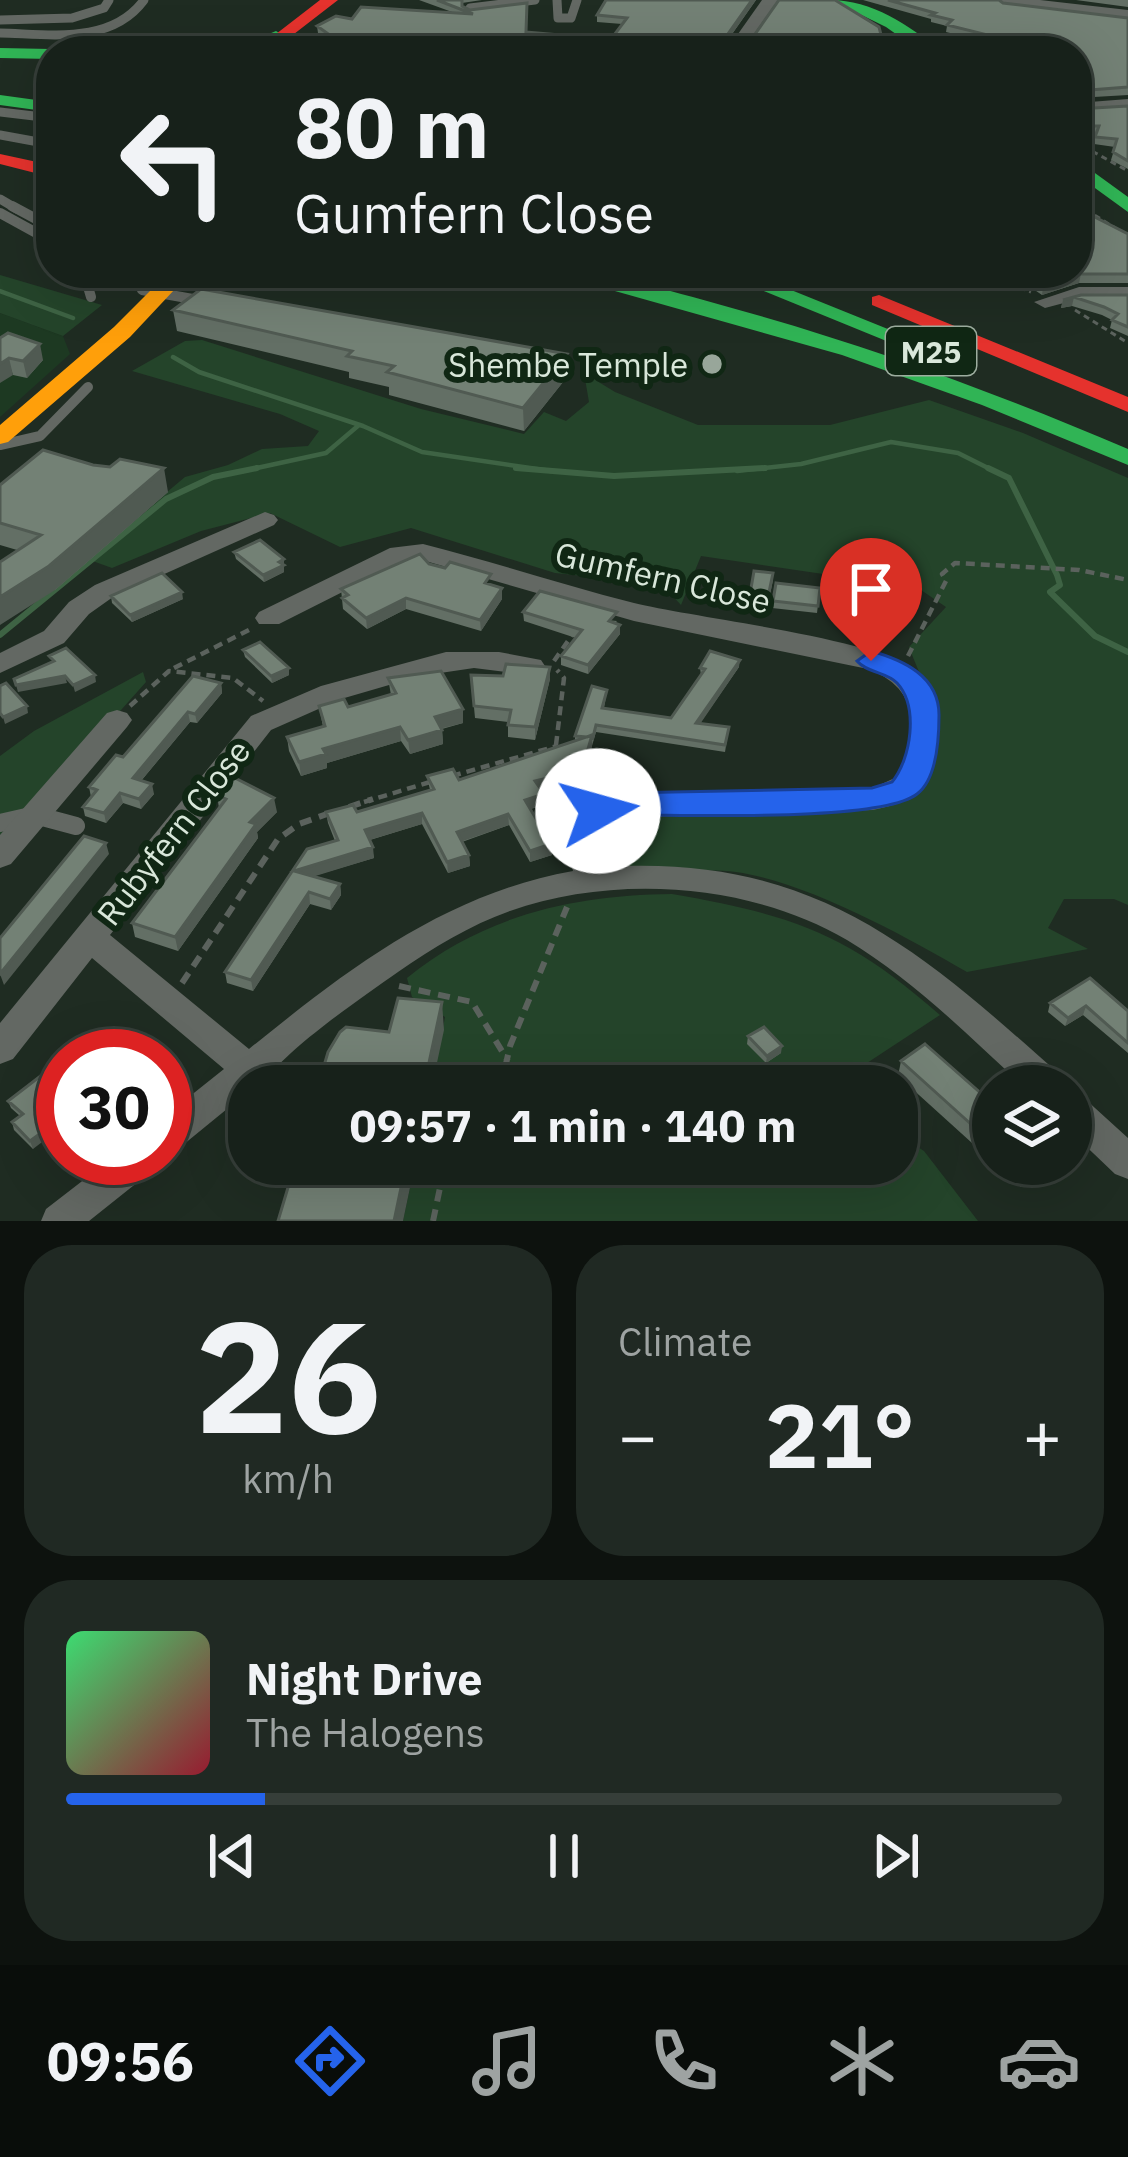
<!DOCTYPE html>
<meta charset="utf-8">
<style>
:root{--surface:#17211a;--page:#202923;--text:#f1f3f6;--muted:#9ea3a2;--line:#363e39;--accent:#2563eb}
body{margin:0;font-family:"IBM Plex Sans",sans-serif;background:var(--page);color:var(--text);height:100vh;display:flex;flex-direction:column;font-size:45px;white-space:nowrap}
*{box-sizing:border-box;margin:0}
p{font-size:39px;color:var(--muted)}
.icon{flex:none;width:66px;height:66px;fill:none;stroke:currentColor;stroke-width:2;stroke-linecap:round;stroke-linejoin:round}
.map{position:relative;height:1221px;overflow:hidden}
.panel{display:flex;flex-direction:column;gap:24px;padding:24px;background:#0d120e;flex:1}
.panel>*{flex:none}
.guide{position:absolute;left:36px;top:36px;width:1056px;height:252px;border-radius:48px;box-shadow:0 12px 48px #0002,0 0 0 3px var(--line);background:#17211a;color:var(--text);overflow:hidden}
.controls{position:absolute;left:972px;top:1065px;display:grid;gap:24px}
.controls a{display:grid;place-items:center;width:120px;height:120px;border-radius:50%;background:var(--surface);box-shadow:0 12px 48px #0002,0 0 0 3px var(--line);font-size:60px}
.speed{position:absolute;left:36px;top:1029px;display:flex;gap:24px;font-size:60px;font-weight:700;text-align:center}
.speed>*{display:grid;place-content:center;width:156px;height:156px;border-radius:50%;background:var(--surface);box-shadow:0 12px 48px #0002,0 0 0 3px var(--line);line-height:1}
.speed .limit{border:18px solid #d22;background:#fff;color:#111}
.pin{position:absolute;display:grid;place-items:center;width:102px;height:102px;color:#fff;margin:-123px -51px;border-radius:50% 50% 50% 0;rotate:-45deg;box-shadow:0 0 12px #0007}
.pin .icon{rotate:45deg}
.me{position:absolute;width:132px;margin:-66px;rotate:83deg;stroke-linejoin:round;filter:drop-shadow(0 0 9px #0008)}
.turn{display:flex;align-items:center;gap:42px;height:252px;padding:0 60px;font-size:54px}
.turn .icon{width:156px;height:156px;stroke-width:2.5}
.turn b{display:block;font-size:84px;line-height:102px}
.big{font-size:90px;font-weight:800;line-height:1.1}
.panel .widget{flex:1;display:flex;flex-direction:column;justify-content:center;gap:18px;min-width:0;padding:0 42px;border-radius:48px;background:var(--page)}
.panel .dial{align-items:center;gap:0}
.dial b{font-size:156px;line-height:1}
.song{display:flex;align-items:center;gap:36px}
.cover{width:144px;height:144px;border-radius:18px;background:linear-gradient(135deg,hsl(140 70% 55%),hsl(350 70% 35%))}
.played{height:12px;border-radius:6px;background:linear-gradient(90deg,var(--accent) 20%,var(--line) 20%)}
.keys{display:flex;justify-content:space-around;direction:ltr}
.heat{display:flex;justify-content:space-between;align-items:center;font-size:66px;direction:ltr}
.panel .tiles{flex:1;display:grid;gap:24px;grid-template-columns:1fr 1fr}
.widget:last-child{grid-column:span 2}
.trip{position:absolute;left:228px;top:1065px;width:690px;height:120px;border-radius:48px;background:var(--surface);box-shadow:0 12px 48px #0002,0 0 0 3px var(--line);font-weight:800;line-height:120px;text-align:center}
.dock{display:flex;height:192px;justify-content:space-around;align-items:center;background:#090d0a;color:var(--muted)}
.dock .icon{width:84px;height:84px}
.dock .selected{color:var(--accent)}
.dock b{font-size:54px;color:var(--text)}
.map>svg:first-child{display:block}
.built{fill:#1d3922}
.green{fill:#24442a}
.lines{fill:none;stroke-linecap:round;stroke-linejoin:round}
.stream-far1{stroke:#3e6344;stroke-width:4.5}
.stream{stroke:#3e6344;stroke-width:6}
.path-far2{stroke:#5b625d;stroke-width:3;stroke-dasharray:6 4.5;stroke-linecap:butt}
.path-far1{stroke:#5b625d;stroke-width:4.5;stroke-dasharray:9 6;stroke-linecap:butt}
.path{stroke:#5b625d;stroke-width:6;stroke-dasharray:12 8;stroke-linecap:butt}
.lane-far2{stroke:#636863;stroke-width:9}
.lane-far1{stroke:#636863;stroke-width:10}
.lane{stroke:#636863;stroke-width:18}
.street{fill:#636863;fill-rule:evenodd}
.fast{fill:#30b455;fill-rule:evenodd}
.slow{fill:#ff9f0a;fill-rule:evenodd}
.jam{fill:#e5322d;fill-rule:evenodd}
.wall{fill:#636f65}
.shaded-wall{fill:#505a52}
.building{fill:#738175;stroke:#505a52;stroke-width:3}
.route{fill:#2563eb;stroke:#184099;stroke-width:3}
.poi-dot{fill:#98a69a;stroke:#102714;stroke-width:4.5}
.labels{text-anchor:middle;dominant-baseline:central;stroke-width:12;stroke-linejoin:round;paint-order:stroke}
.shield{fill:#102714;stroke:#9dad9f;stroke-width:3}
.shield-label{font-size:30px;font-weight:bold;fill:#d9e7da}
.poi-label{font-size:33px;fill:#d9e7da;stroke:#102714;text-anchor:end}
.street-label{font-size:33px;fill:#d9e7da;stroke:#102714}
</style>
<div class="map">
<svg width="1128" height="1221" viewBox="0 0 1128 1221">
<rect width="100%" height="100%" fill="#1f2c22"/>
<!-- built -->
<path class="built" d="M0 313 63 336 70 354 0 417Z"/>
<!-- green -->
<path class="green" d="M0 275 102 305 63 336 0 313Z
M202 340 421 409 524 434 544 412 566 421 589 402 584 373 615 392 698 425H830L929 400 1023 433 1128 478V905L1114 899H1064L1048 928 1088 949 967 972C905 936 807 882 736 872 689 866 627 884 595 843L598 827 608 817 899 803C964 747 934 713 909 647L946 607 918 588 701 556 681 605 668 591 623 580 555 573 411 528 340 547 270 513 201 531 112 568 87 559 185 477 228 465 262 449 308 446 319 431 280 414 132 371 185 341Z
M143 672 146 682 0 846V756L34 731Z
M672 894C793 915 847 933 940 1015L832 1086H432L445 1017 412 997 407 978C484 915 575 895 672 894Z
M897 1134 924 1151 978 1221H403L415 1164H897Z"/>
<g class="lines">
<!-- stream-far1 -->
<path class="stream-far1" d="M0 291 73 318
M173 357 199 372 363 426 422 452 551 471
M243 471 326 453 359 425
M737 471 801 464 891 442 958 453 994 471"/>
<!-- stream -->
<path class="stream" d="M516 468 614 476 765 468
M988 468 1009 478 1057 575 1060 585 1050 592 1095 636 1128 652
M0 635 166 499 213 477 257 468"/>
<!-- path-far2 -->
<path class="path-far2" d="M1077 137 1090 150 1128 171
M1077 137 1101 135
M1077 204 1128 236
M980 273 1031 292
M1075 310 1128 343"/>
<!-- path-far1 -->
<path class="path-far1" d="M908 656 946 581 942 574 955 563 1079 570 1128 580
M554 661 575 631
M174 668 249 630
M130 706 169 671 233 678 263 701
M556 745 564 678 557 670
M452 776 557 746
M562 780 565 794 576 802
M364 802 430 782"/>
<!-- path -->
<path class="path" d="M572 799 578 804
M349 807 373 799
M182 983 278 839 299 824 327 814
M399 986 472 1002 508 1061
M501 1086 510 1046 567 907
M433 1221 445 1164"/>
<!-- lane-far2 -->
<path class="lane-far2" d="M557 0 558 18H571L577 0
M470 8 535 0
M0 20 72 18 104 8 109 0
M0 33C49 34 111 45 144 0
M0 112 51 118
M0 135 44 143
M0 199 17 209"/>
<!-- lane-far1 -->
<path class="lane-far1" d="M12 206 51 227
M0 213 51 241
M84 273 91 297
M142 290 204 301
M0 445 40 436 88 387"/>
<!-- lane -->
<path class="lane" d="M0 823 35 815 76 826"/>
<!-- street -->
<path class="street" d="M762 0H778L742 51H726Z
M994 0H1040L1128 10V20L1002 5Z
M1128 99V109L1077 113V103Z
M1079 287H1128V299H1079L1045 308 1034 302Z
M265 512 274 515 278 520 274 525 113 597 89 614 64 643 0 673V653L44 631 69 602 95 585Z
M423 544C494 562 563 585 634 603 694 618 877 638 916 671 945 696 941 730 933 764 925 796 903 804 873 810L613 818 601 827 604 867C811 854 916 946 1060 1075L1065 1086H1023C968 1035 912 979 847 940 750 883 615 874 510 911 470 925 433 948 398 972 360 999 290 1046 264 1082L249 1086V1091L178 1149 165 1154V1116L224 1069 92 958 13 1059 0 1064V1023L251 716 321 686 446 652H499L541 660 545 666 531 675 474 668 420 676 341 699 271 730 110 935 249 1049C348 969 445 894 573 871 565 841 566 815 597 799L873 788 899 776C915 728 922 690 868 669L634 621 422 560 404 561 279 624H259L255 618 259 612 390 548Z
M117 710 127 713 132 720 127 727 11 864 0 868V835L107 713Z
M1071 1093 1084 1098 1128 1138V1179L1115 1174 1071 1132Z
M112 1158H159L153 1170 89 1221H41L46 1209Z"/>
<!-- fast -->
<path class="fast" d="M831 0C870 0 911 25 939 51H920L886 27Z
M276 31 284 36 282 39 251 51H228Z
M0 48 51 49 57 51H51V59L0 58Z
M0 95 51 102V112L0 105Z
M1077 160 1128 197V212L1077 175Z
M551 273C615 273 678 293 739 310 872 347 1001 395 1128 449V465L982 405 842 355Z
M720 273H749L925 344 922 349H906Z"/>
<!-- slow -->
<path class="slow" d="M168 273H190L130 337 8 442 0 444V425L114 327Z"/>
<!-- jam -->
<path class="jam" d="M320 0H338L272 51H254Z
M0 154 51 165V177L0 164Z
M879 295 1128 397V412L872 305V297Z"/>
</g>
<!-- wall -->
<path class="wall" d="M419 0H482L462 3V6L526 32 572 43 566 51H451V49L419 48 415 51H334V45L318 33 317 26 352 19 452 12Z
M606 0H756L723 47 898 51H602L622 24 597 22V15Z
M863 0H999L1003 3 1128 18V95L1077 98V51H995L987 42 946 32 947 26 931 22V19Z
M1076 0H1128V7Z
M1128 106V169L1111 160 1115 147 1094 144 1096 133H1082L1077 125V115Z
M1082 211 1128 234V283H1079L1042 295 1010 273H1077Z
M204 273H291L282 286Z
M1081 295H1128V336L1110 328 1112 320 1102 315 1072 306 1061 308 1063 300Z
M173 310 567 354V377L524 431 389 395V387L349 378V372L177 331Z
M0 338 43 360 27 378 13 375Z
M0 485 168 492 55 590 17 550 0 545Z
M234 552 284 559V572L264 582 236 559Z
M429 564 491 585 502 599 481 631 406 609 367 629 343 609 341 589Z
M754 571 773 580 768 604 749 601Z
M776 583 820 588 817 613 772 608Z
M111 596 183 599 132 622 112 603Z
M523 612 617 621 615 623 620 634 588 674 561 665V656L576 638 524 621Z
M243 650 289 675 272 683 245 657Z
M739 667 700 723 729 727 725 752 596 732 582 781 541 790 544 805 531 809 552 855 530 862 509 825 462 842 469 855 470 866 448 873 422 824 370 840 374 858 313 876 340 884 341 895 331 910 310 904 253 991 227 983 225 972 335 841 328 823 326 812H357L430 790 427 776 459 780 575 741V736L607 690 604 708 671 718 701 675 700 668Z
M471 675 550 679 535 740 508 737V722L475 718Z
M388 678 463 709V723L442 729 443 744 410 754 401 741 327 763V768L301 776 289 751 287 737 323 727 319 706 348 707 391 695Z
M221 683 222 693 197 723 190 722 141 781 154 794 141 809 123 803 106 823 85 816 83 807 91 797 89 787 123 757Z
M217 795 277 812 257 832 258 838 178 951 135 937 132 923 219 808Z
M1050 1003 1128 1011V1053L1083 1015 1065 1026 1048 1012Z
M748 1036 781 1053 766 1063 747 1044Z
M60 1061 33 1149 14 1130 12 1122 20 1116 11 1108 8 1101Z
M901 1061 993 1104V1162L898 1076Z
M995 1164H1046L1045 1168 1021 1187Z"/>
<!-- shaded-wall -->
<path class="shaded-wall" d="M752 0H756L722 48 723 41Z
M285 273H291L282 286 281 278Z
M1081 274 1079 283 1042 295 1043 287Z
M1074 297 1072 306 1061 308 1063 300Z
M40 344 43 360 27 378 23 361Z
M567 354V377L524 431 523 408Z
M9 358 13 375 0 383V364Z
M164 468 168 492 55 590 0 625V597Z
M284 559V572L264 582 263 575Z
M502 588V599L481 631 480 620Z
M182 592 183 599 132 622 130 615Z
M406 598V609L367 629 366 618Z
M620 625V634L588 674V665Z
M740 660 739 667 696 730V723Z
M550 667V679L535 740V727Z
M289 668V675L272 683 271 676Z
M95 675 96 682 75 692 73 685Z
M65 676 67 683 18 692 16 685Z
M221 683 222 693 197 723 195 714Z
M27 706 28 713 5 724 3 717Z
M463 709V723L435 730V717Z
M188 712 190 722 135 788 133 778Z
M400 727 401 741 327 763V768L301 776 299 762 323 749Z
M442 730 443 744 410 754 408 740Z
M592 735V746L582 781 535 792V781Z
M152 784 154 794 141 809 139 799Z
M120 793 123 803 106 823 104 813Z
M544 794V805L525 810V800Z
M274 798 277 812 257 832 258 838 178 951 175 937 250 822Z
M422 813V824L366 841 365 830Z
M508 814 509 825 457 843V832Z
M106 843 109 854 4 985 0 974Z
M551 844 552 855 530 862V851Z
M373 847 374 858 296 882 294 871Z
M469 855 470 866 448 873 447 862Z
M340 884 341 895 331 910 330 899Z
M309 892 310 904 253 991 251 980Z
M442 1002 444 1030 432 1086H424Z
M1086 1006 1083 1015 1065 1026 1068 1018Z
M782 1046 781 1053 766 1063 767 1056Z
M63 1117V1126L33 1149 30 1141Z
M406 1164H415L403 1221H394Z
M1036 1164H1046L1045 1168 1021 1187 1025 1173Z"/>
<!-- building -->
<path class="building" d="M437 0H462V6L470 10 527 3 526 32 572 36 562 51H469L470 49 451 48 453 42 418 41 408 51H374L333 46 338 41 317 26 336 16 352 19 361 7 473 14Z
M606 0H752L723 41V47H746L779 0H835L879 27 885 50 895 43 898 51H602L627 18 597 15Z
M888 0H999L1003 3 1128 18V87L1078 91 1077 98V51H1003L988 35 947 25 952 20 931 15 935 13Z
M1128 106V161L1113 152 1117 139 1095 137 1099 126H1083L1077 115V109Z
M1077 208 1128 234V274H1081L1043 287 1023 273H1077Z
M247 273H285L281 278Z
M201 289 567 354 523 408 387 372 394 366 347 356 352 351 173 310Z
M1081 295H1128V327L1112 320 1118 314 1104 307 1074 297 1063 300Z
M8 333 40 344 23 361 9 358 0 364V338Z
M43 450 93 465 110 467 120 459 164 468 49 566 0 597V562L41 535 0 523V485Z
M260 540 284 559 279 562 284 565 263 575 234 552Z
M420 554 429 564 445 568 450 562 491 574 485 583 502 588 480 620 406 598 366 618 342 598 348 595 341 589Z
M754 571 773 573 768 597 750 594Z
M162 573 182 592 130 615 111 596Z
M776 583 820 588 818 606 773 601Z
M540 591 617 612 609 621 620 625 588 665 561 656 582 630 523 612Z
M260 642 289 668 271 676 243 650Z
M66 648 95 675 73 685 65 676 16 685 14 679 54 661 49 656Z
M710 651 740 660 696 723 729 727 725 745 596 725 593 737 592 735 587 737 575 736 592 686 607 690 602 708 671 718 705 669 700 668Z
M506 664 550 667 535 727 508 725 511 710 474 706 471 675 503 676Z
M441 671 463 709 435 717 442 730 408 740 400 727 323 749 326 754 299 762 287 737 325 726 319 706 344 699 348 707 396 693 388 678Z
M193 676 221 683 195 714 188 712 133 778 152 784 139 799 120 793 104 813 83 807 97 790 89 787 116 755 123 757Z
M6 683 27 706 3 717 0 713V686Z
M592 735 582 770 535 781 544 794 525 800 551 844 530 851 508 814 457 832 469 855 447 862 422 813 365 830 373 847 294 871 340 884 330 899 309 892 251 980 225 972 307 849 338 840 326 812 353 805 357 812 434 789 427 776 453 769 459 780Z
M235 778 274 798 250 822 256 824 175 937 132 923 226 799 217 795Z
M84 836 106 843 0 974V938Z
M1090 978 1128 1011V1043L1086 1006 1068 1018 1050 1003Z
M398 998 442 1002 424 1086H318L328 1052 340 1032 346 1027 389 1032Z
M764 1027 782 1046 767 1056 748 1036Z
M137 1032 156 1049 146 1056H103Z
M925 1044 993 1104V1144L901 1061Z
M60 1061 63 1064V1117L30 1141 12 1122 23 1114 8 1101Z
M295 1164H406L394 1221H278Z
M1015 1164H1036L1025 1173Z"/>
<!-- route -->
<path class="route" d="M871 651C903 660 939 676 939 715 939 738 937 779 917 794 880 823 677 814 621 815L598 822 587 819 583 811 587 803 621 793 872 788 892 782C911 759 919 707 897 683 887 672 867 673 857 661Z"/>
<!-- markers -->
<circle class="poi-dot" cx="712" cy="364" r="12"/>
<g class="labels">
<!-- shield labels -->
<rect class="shield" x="886" y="327" width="90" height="48" rx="9"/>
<g class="shield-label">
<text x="931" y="351">M25</text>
</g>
<!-- poi labels -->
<g class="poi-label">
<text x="688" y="364">Shembe Temple</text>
</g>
<!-- street labels -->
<g class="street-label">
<text transform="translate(663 577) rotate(13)">Gumfern Close</text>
<text transform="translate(173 832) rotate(-52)">Rubyfern Close</text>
</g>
</g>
</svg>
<div class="controls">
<a><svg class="icon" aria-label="layers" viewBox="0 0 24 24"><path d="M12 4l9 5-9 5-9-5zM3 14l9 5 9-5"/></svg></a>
</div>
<div class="speed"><div class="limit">30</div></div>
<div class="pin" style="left:871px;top:661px;background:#d93025"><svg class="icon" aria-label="arrive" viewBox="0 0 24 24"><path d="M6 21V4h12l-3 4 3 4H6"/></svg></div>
<svg class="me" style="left:598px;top:811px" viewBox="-20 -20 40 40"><circle r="19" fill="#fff"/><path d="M0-13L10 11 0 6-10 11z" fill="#2563eb"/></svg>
<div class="trip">09:57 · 1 min · 140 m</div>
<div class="guide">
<div class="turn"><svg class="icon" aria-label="left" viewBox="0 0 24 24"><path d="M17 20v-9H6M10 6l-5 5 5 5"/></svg><div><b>80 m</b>Gumfern Close</div></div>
</div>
</div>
<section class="panel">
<div class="tiles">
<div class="widget dial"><b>26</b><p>km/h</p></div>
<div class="widget"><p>Climate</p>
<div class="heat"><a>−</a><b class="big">21°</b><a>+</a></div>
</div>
<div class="widget">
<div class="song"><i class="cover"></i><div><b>Night Drive</b><p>The Halogens</p></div></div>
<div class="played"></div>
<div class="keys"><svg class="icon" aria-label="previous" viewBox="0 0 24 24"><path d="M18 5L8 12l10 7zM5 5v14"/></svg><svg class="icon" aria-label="pause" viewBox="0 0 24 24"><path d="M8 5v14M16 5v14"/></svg><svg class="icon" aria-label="next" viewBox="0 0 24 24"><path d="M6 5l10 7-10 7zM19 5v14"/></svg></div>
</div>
</div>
</section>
<nav class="dock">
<b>09:56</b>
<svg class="icon selected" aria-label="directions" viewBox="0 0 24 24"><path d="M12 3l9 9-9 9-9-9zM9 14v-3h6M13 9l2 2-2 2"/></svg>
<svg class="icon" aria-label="music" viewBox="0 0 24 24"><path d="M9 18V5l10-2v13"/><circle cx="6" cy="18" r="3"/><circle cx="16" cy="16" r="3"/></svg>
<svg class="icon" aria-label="phone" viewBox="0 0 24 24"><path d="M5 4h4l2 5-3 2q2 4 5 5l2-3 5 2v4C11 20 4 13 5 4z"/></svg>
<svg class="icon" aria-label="climate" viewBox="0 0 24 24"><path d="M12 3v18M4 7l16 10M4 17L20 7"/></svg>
<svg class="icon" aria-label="car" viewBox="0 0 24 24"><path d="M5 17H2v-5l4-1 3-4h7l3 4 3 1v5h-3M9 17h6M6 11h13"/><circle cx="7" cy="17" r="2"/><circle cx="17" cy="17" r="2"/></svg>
</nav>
